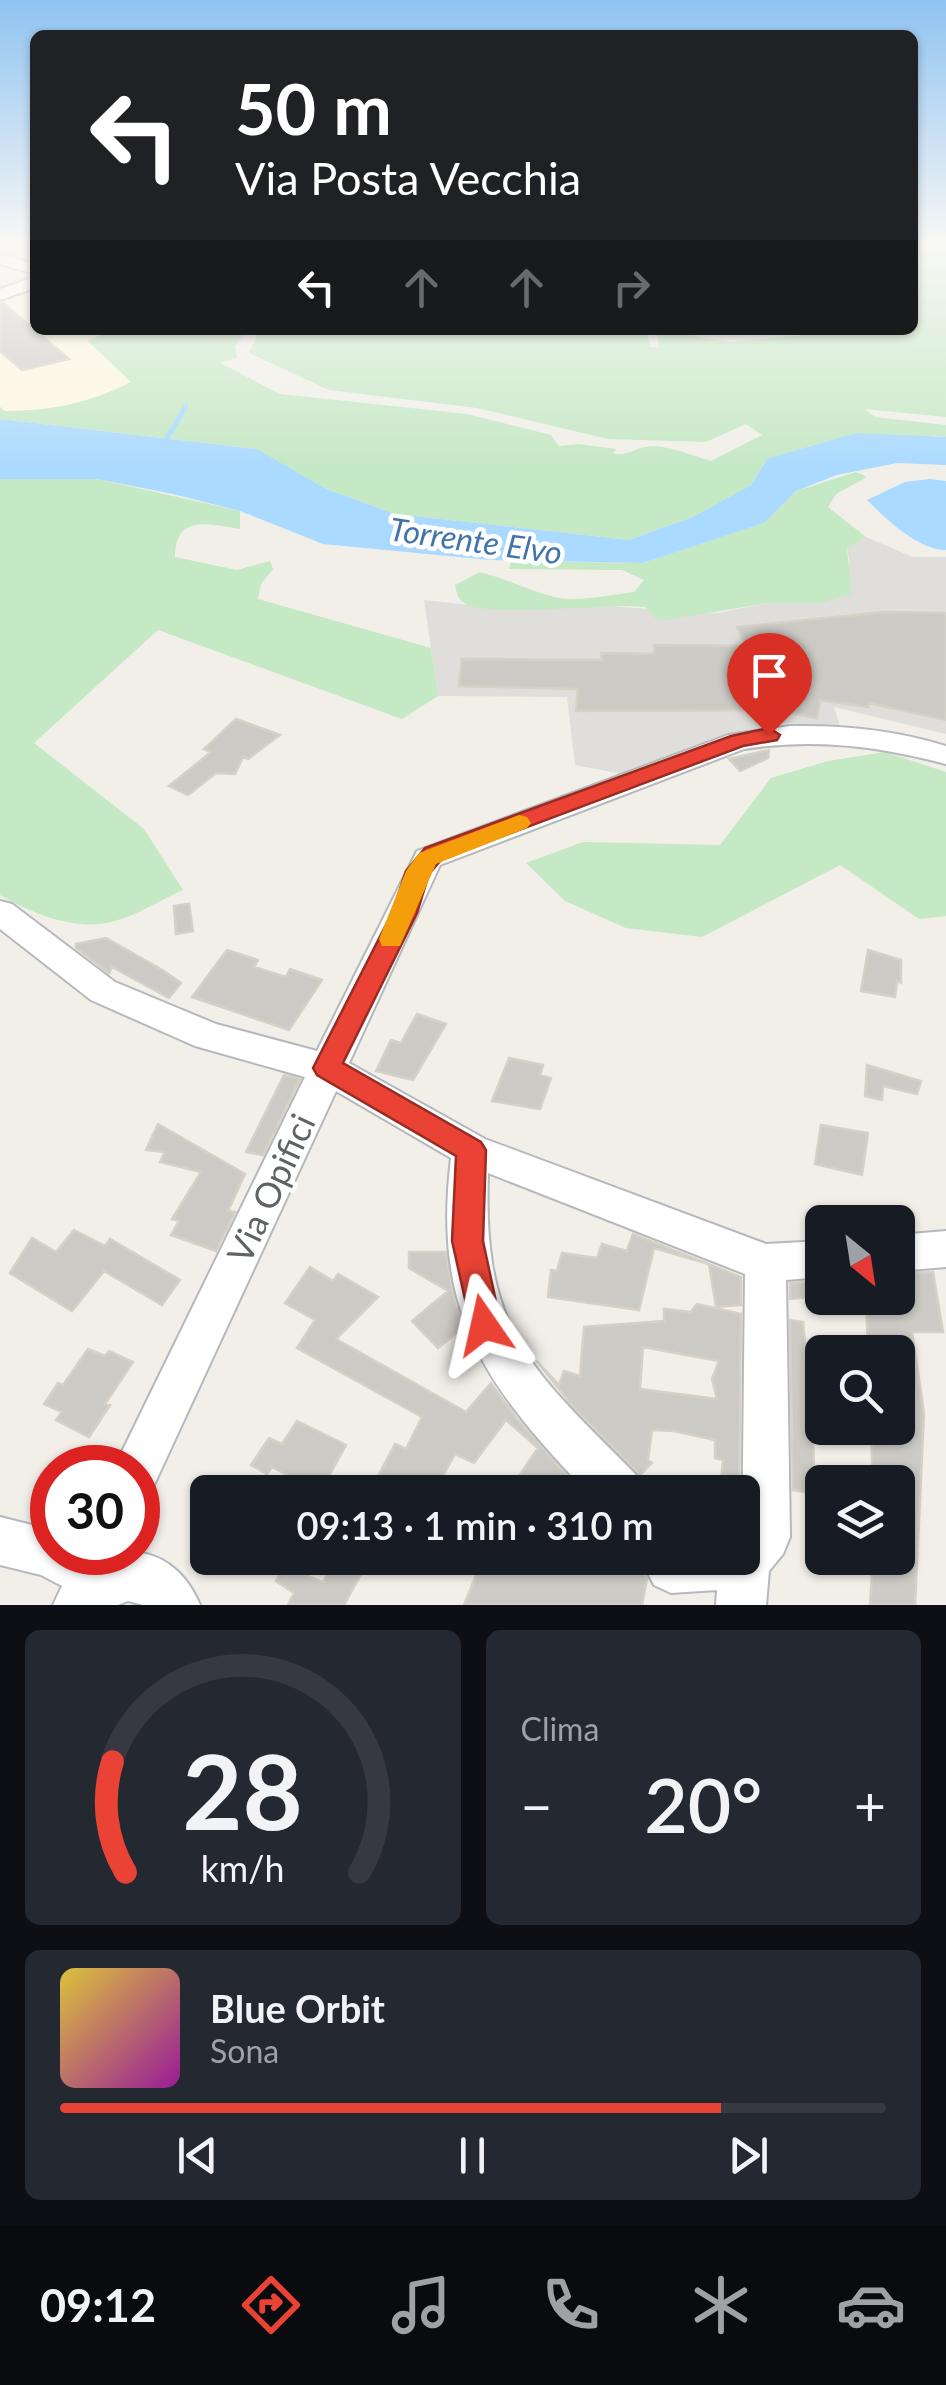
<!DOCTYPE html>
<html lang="it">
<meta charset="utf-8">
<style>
:root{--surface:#171b24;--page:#242831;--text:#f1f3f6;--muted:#9ea1a6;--line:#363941;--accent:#ea4335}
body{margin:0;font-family:Lato,sans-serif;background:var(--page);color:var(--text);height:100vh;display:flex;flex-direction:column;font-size:38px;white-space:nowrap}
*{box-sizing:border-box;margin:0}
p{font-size:32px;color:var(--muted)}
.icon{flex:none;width:55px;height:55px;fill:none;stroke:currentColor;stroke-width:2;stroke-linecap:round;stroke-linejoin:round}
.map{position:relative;height:1605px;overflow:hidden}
.details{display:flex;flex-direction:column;gap:25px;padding:25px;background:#0d0f14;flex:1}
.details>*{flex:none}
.top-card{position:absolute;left:30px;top:30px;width:888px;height:305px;border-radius:15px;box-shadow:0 2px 8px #0004;background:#202124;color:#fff;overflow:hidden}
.needle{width:65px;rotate:150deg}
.fabs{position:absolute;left:805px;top:1205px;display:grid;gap:20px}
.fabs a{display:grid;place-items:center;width:110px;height:110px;border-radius:15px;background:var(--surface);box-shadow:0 2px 8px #0004;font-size:50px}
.speed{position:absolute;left:30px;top:1445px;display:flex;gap:20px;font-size:50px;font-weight:700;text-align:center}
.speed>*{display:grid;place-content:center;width:130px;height:130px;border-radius:50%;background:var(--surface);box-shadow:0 2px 8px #0004;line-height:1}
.speed .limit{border:15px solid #d22;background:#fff;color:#111}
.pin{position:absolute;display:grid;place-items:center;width:85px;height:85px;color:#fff;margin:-102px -42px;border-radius:50% 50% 50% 0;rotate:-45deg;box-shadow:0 0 10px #0007}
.pin .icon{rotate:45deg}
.me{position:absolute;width:110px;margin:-55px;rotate:349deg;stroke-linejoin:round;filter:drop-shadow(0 0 8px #0008)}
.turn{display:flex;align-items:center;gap:35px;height:210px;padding:0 40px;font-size:45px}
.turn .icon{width:130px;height:130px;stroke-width:2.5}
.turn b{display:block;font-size:70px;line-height:85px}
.lanes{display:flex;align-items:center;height:95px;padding:0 40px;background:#0003;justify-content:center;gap:50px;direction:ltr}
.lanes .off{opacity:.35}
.big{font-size:75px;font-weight:600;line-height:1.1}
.details .tile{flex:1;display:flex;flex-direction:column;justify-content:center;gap:15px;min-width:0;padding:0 35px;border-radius:15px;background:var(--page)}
.details .dial{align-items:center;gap:0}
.dial svg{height:260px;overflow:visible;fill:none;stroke:var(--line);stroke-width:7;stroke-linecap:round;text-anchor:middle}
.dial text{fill:var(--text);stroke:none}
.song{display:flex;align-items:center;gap:30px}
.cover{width:120px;height:120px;border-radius:15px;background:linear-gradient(135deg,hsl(50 70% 55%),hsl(300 70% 35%))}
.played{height:10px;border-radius:5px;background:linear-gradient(90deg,var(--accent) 80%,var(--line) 80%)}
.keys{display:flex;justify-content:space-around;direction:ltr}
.heat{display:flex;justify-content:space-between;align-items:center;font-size:55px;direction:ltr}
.details .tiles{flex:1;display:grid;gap:25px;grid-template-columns:1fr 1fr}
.tile:last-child{grid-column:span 2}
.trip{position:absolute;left:190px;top:1475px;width:570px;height:100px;border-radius:15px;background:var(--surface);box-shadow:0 2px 8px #0004;font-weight:600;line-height:100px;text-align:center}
.dock{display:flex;height:160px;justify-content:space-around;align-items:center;background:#090b0e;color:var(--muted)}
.dock .icon{width:70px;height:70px}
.dock .selected{color:var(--accent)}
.dock b{font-size:45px;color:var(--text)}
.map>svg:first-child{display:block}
.commercial{fill:#fef7e0}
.industrial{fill:#e0deda}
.green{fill:#c5e8c5}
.water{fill:#aadaff}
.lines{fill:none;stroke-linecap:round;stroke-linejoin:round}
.stream-far1{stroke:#aadaff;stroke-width:4}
.stream{stroke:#aadaff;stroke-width:5}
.building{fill:#cccac5;stroke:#d6d1c6;stroke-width:2.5;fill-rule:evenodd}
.minor-casing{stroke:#b5b8bc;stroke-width:4}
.minor{fill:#fff;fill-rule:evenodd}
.route{fill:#ea4335;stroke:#982c22;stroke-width:2.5}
.slow{fill:#f59e0b}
.labels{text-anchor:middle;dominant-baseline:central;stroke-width:9;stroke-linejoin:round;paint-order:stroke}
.far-water-label{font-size:32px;font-style:italic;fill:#4174aa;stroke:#fff}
.street-label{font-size:35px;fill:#5f6368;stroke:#fff}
</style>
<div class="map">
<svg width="946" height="1605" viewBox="0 0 946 1605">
<rect width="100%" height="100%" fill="#f1efe8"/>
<!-- commercial -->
<path class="commercial" d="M35 287V330H112L88 341 131 382 105 395 50 411H4L0 407V300Z"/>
<!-- industrial -->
<path class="industrial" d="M866 537 913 557H946V734L834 707 841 729 786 723 731 735 622 774 575 765 567 697 438 696 424 600 516 610 588 605 717 613 768 603H821L850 563 847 548Z"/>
<!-- green -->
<path class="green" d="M913 246H946V417L865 409 875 417 946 425V437L933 436 767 459 751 485 693 517 629 540 395 514 326 489 256 449 0 419V407L5 411C51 411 89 403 131 382L88 341 112 330H246L235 346 237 358 220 363 280 394 467 414 551 435 559 446 579 444 616 449 613 454C631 455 631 450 645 447 664 443 693 456 711 461L762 435 746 424 706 442 608 439 477 408 329 390 249 353 259 330H646L651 347 659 348 657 330 730 342 816 334 815 330H912Z
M856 472 867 477 836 494 828 507 866 537 847 548 852 594 821 603H768L658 621 645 607C606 603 490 618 466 604 458 600 457 594 455 585L480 572C503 578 524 588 547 595 573 604 608 595 634 592L644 580 622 570 509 569 511 561 643 563 764 523 796 491Z
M0 479H97L240 511V529C209 524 175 514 175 557L237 570 270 561 273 569 261 584 258 599 431 648 438 696 402 719 158 630 34 743 144 829 183 890C160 900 136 916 111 922 74 931 31 913 0 895Z
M885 752 946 772V916L919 919 840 865 702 937 626 928 565 901 526 863 583 842 720 845 771 778 828 761Z"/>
<!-- water -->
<path class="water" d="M0 419 257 449 326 489 395 514 629 540 693 517 751 485 767 459 856 433 946 437V465L897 463 837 475 796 491 764 523 643 563 490 560 323 544 240 511 173 494 97 479H0Z
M930 479 946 481V550C918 550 886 519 867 500L905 482Z"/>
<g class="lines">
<!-- stream-far1 -->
<path class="stream-far1" d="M184 410 186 406"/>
<!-- stream -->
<path class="stream" d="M164 443 185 408"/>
</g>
<!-- building -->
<path class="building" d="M0 303H3L69 359 22 370 0 351Z
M885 612 946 613V720L869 703 868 707 820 700 817 718 773 710 576 711 578 689 459 686 462 659 602 660 601 653 654 654V645L746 646 737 627Z
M236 719 280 735 248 759 243 757 235 774 216 773 188 795 169 786 211 752 204 749Z
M769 750 768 758 740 771 729 759Z
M189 904 193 931 176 934 174 906Z
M106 938 164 971 181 983 169 998 112 967 109 973 76 948V944Z
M227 950 258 960 254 967 286 977 290 969 322 980 289 1030 192 997Z
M868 950 901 960V983L897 981 895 997 861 991Z
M417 1014 446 1024 413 1080 376 1071 391 1040 401 1043Z
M509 1058 543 1065 540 1075 551 1078 540 1109 492 1101Z
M867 1065 921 1081 917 1094 883 1086 882 1100 865 1096Z
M284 1075 300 1079 263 1155 246 1152Z
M158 1124 245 1174 228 1211 235 1212 216 1251 171 1235 179 1221 172 1219 201 1172 160 1162 165 1152 146 1150Z
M821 1125 868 1133 862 1175 815 1164Z
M74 1230 105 1246 110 1239 180 1280 162 1305 104 1271 72 1311 10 1273 32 1238 56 1252Z
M633 1234 741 1277V1305L716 1307 709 1264 654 1248 639 1310 548 1297 551 1270 557 1271 562 1253 597 1258 602 1244 627 1251Z
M409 1252H446L455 1305 474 1351 459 1331 438 1348 412 1321 448 1291 409 1268Z
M310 1267 333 1281 338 1274 378 1297 336 1339 466 1412 491 1383 517 1419 582 1492H508L538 1448 506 1420 474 1463 455 1454 434 1492H370L395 1444 406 1449 422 1417 297 1348 315 1320 285 1303Z
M933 1272 943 1332H912L924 1413 915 1605H870L873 1558H898V1482H873L871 1428H898V1352H868L866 1298H898V1274Z
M822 1281V1296L790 1299V1283Z
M697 1304 741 1314 739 1492H720L723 1460 715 1458V1440L674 1431 652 1430 648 1460 652 1463 640 1475 570 1403 536 1360 559 1385 564 1371 580 1376 584 1327 664 1321V1309L691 1312ZM643 1347 719 1361 712 1379 717 1399 640 1389Z
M790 1320 803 1322 812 1413 815 1494 793 1490Z
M88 1349 105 1356 109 1351 133 1362 105 1404 110 1405 89 1437 56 1420 62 1412 44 1404 58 1383 63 1385Z
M297 1421 346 1445 320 1492 272 1467 267 1474 251 1465 269 1438 282 1444Z
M336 1558H370L344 1605H288L294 1593 276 1581 283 1566 323 1582Z
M483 1558H571L619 1574 622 1558H636L647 1579 642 1605H464Z"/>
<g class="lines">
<!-- minor casing -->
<g class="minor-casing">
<path id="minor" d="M0 254 35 264V274L0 264Z
M35 277V288L0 300V289Z
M790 726C844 725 895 730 946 746V764C877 746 815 738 744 749L440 865 349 1063 485 1139 766 1244 822 1241V1277L786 1280 790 1537 783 1554 769 1571 766 1605H716L717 1590 671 1593 654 1585 640 1558H742L745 1274 488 1173C482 1334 531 1368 636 1475L643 1492H587C485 1385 432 1313 451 1158L336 1091 154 1485 138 1491V1468H114L305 1077 195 1046 91 1000 0 929V901L12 904 115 982 216 1024 317 1051 417 851 728 735Z
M946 1231V1267L898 1271V1235Z
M0 1517 52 1530V1552H100L107 1558C148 1541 184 1566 200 1605H143L128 1601 118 1605H53L62 1586 41 1575 0 1565Z"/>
</g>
<!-- minor -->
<use href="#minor" class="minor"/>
</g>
<!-- sky -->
<linearGradient id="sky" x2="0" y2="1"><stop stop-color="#8fc3f1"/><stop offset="0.52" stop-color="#f9f8f5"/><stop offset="1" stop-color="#f9f8f5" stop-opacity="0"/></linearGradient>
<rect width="946" height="470" fill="url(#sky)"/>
<!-- route -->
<path class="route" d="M769 728 780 735 777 740 743 746 442 859 429 874 417 913 343 1063 481 1142 486 1150 483 1241 501 1325 496 1335 484 1340 473 1335 452 1241 456 1156 317 1075 313 1068 392 913 406 871 425 848 731 736Z"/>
<!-- slow -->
<path class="slow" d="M519 815 527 817 531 823 527 828 436 864 400 946H382L379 939 406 871 419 853Z"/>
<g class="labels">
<!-- far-water labels -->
<g class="far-water-label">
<text transform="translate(476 540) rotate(8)">Torrente Elvo</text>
</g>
<!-- street labels -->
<g class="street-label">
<text transform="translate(270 1188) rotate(-65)">Via Opifici</text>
</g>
</g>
</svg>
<div class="fabs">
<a><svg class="needle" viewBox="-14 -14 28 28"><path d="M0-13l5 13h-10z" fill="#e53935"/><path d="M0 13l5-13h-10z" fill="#9ea1a6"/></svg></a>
<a><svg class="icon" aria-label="search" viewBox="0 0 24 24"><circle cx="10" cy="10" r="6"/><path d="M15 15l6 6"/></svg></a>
<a><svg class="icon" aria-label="layers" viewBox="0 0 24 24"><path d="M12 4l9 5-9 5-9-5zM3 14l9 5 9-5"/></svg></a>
</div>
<div class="speed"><div class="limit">30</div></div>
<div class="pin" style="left:769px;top:735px;background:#d93025"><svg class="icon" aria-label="arrive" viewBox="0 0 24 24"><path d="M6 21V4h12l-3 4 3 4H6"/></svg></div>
<svg class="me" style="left:484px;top:1325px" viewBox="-20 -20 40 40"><path d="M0-17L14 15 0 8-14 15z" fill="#ea4335" stroke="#fff" stroke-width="4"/></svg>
<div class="trip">09:13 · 1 min · 310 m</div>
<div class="top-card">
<div class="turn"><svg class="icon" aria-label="left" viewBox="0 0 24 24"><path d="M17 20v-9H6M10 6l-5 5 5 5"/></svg><div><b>50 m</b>Via Posta Vecchia</div></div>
<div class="lanes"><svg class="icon" aria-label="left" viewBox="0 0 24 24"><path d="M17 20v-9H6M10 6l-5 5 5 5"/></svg><svg class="icon off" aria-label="ahead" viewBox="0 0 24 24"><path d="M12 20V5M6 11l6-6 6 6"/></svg><svg class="icon off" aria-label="ahead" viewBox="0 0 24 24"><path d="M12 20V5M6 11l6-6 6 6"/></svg><svg class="icon off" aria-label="right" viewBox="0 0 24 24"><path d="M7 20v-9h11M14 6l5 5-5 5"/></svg></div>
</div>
</div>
<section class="details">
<div class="tiles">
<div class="tile dial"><svg viewBox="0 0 100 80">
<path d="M14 69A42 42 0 1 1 86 69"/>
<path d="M14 69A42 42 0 0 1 10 35" stroke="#ea4335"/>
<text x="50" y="56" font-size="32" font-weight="700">28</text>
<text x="50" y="72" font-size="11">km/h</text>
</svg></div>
<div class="tile"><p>Clima</p>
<div class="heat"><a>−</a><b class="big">20°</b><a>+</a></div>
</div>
<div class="tile">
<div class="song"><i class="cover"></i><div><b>Blue Orbit</b><p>Sona</p></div></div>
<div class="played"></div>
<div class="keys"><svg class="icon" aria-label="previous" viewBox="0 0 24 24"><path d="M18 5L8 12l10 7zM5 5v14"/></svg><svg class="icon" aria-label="pause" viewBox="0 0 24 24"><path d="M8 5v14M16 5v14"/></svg><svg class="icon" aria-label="next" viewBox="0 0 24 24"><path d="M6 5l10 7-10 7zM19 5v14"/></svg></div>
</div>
</div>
</section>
<nav class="dock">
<b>09:12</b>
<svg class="icon selected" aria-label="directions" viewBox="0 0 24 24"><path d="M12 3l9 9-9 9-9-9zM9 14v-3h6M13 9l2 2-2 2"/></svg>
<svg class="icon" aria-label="music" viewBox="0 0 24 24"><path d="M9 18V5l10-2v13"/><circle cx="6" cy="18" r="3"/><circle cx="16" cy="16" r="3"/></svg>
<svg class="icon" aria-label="phone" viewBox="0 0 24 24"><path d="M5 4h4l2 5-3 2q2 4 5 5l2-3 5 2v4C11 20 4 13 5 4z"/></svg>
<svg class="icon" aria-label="climate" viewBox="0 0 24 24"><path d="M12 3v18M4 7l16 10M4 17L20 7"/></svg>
<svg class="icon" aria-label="car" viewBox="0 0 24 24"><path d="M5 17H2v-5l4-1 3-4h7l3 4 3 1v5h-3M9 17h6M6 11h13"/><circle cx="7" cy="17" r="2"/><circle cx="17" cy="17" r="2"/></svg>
</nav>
